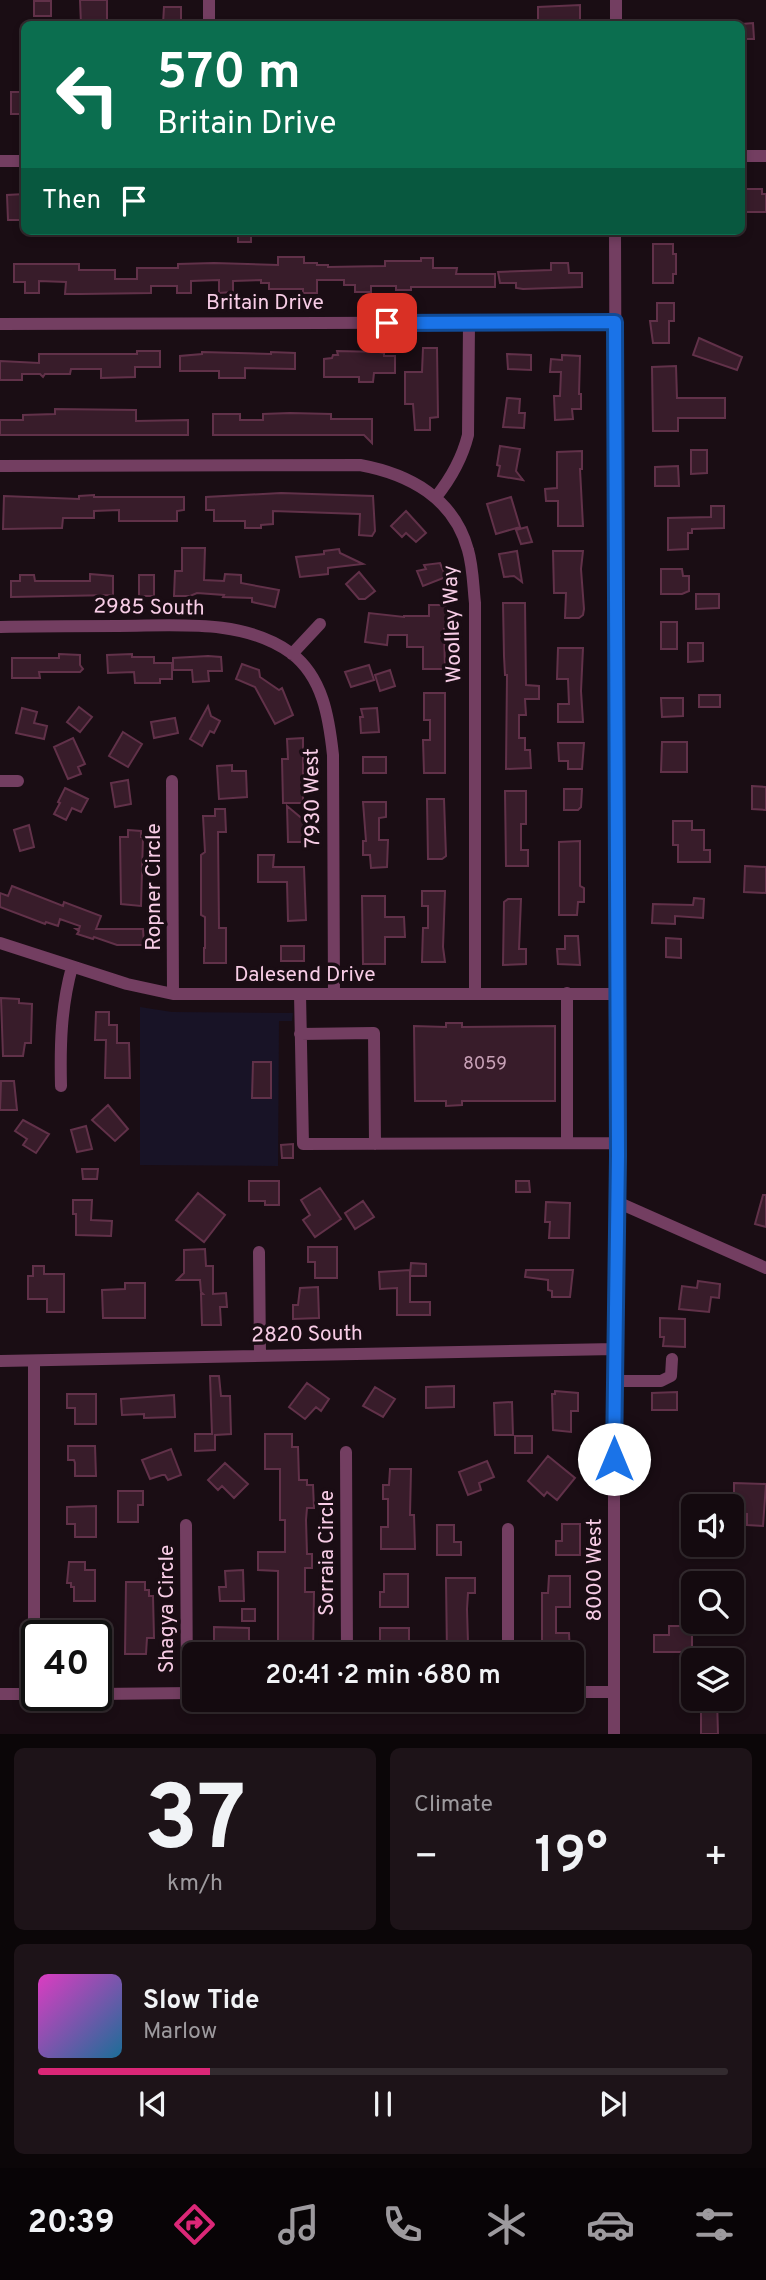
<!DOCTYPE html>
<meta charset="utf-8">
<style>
:root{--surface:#140a0f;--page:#1d1318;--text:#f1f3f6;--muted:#9d9a9e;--line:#332b2f;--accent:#db2777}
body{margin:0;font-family:Overpass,sans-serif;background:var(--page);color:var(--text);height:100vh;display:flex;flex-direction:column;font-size:26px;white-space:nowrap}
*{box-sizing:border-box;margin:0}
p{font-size:23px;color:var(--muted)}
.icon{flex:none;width:38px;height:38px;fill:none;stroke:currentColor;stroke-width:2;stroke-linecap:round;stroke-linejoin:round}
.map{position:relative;height:1734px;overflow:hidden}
.drawer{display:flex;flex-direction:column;gap:14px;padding:14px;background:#0b0608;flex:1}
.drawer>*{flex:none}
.banner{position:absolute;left:21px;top:21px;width:724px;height:214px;border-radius:10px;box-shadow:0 4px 10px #0003,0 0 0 2px var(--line);background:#0b6e4f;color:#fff;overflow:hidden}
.fabs{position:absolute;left:681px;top:1494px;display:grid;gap:14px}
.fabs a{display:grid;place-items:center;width:63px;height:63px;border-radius:10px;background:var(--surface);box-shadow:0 4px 10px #0003,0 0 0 2px var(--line);font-size:35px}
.speed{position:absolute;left:21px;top:1620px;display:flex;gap:14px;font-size:35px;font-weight:700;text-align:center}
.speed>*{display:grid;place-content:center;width:91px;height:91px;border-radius:50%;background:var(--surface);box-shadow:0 4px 10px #0003,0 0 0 2px var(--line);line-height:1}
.speed .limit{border:4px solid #111;border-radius:10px;background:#fff;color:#111}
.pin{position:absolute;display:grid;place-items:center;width:60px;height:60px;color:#fff;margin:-30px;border-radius:14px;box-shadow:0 4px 10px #0006}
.me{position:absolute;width:77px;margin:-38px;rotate:0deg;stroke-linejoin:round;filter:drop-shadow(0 0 5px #0008)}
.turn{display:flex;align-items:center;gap:24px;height:147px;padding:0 21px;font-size:32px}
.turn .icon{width:91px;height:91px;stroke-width:2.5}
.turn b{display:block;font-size:49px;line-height:60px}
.then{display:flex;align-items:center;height:66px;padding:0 21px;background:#0003;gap:14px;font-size:26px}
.big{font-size:52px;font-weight:600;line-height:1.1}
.drawer .card{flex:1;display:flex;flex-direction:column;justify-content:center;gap:10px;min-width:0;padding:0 24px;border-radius:10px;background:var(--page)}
.drawer .dial{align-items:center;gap:0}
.dial b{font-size:91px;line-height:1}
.song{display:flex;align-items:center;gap:21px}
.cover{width:84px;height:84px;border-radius:10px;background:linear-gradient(135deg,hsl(310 70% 55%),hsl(200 70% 35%))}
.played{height:7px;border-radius:4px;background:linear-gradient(90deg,var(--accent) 25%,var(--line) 25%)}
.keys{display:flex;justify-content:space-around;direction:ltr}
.heat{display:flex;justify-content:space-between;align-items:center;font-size:38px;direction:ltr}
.drawer .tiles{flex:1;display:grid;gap:14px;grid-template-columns:1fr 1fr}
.card:last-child{grid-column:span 2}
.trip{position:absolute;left:182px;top:1642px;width:402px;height:70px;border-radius:10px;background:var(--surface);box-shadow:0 4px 10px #0003,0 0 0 2px var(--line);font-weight:600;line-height:70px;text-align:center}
.tabs{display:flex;height:112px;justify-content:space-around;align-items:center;background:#080406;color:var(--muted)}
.tabs .icon{width:49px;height:49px}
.tabs .active{color:var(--accent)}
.tabs b{font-size:32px;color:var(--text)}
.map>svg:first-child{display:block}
.green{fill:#181326}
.building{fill:#381c2a;stroke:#613149;stroke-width:2}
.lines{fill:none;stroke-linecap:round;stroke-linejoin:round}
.minor{stroke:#733e61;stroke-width:12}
.route-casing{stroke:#114b97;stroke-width:18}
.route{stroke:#1a73e8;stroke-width:12}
.labels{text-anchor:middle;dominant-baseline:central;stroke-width:7;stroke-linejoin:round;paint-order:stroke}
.number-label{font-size:18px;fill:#c8a1b7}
.street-label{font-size:21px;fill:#f8cde6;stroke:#1a0d14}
</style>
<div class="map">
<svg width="766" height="1734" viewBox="0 0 766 1734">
<rect width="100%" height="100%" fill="#1a0d14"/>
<!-- green -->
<path class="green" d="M140 1007 172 1012 293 1013 292 1021H279L278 1166 140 1165Z"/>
<!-- building -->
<path class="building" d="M80 0H107V20H93V24H81Z
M34 1H51V16H34Z
M580 5V24H538V7Z
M164 7H181V24H163Z
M753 23 754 39H742V24Z
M11 92H24V114H11Z
M745 189H762V194H766V212H742V194H745Z
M24 194V220H8L7 195Z
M238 231H251V242H238Z
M653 244H673V254H676V274H673V283H653Z
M278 257H304V263H317V265H328V267L385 266V261H421V258H433V268H457L456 274H495V287H411V290H396V286H371V292H355V285H344V280H317V293H303V289H269V283H261V280L233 281V292L219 293V280L191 281V293H177V286H151V293L81 294H65L66 282 39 281V293H25V282H14V264H79V270H115V279H137V268H178V264L214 263 278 265Z
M551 263H568L569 273H582V287L523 289 516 288V283H500L498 272 551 270Z
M657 303H674V321H669V343H653L650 321H657Z
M699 338 742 357 737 370 693 355Z
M423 348H437L438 417 430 418V430H415L413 404H405V372H422Z
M137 351H160V367H135V377L101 378V369H71L70 374H45L43 377 40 374H22V380H0V361L39 363V354H137Z
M337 351 379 352 384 353V356H395V373H374L373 382H359V377H324V359L332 358 333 355H338Z
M202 352 271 354V352L295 353V369L245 368V378H219V371H180V356L202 354Z
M507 354 531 355V370L508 369Z
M562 355 580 356 579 394H581V409H572L573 419 555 420 554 396H560L561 372H550L551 359 562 360Z
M676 366 677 398H725V418H678V431H653L652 367Z
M507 398 520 399 519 413H525L524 428 503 427Z
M55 409 136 410V421L188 420V435H0V420H23V415L55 414Z
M290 413 331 414V419H372V443L364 435H213V414H240V420H263V414Z
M500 446 520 449 516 471 523 480 498 476 500 466 497 465Z
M691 450H707V473L691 474Z
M582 451V469H580L583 526H558V501H546L545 489 557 488V452Z
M678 466 679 486H655V467Z
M281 493 373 496 375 531 372 536 359 535 360 514 273 511V524L261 525V528H245V521H214V510H206V497Z
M94 495V497H184V510L177 511V521H119V510L94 511V518H63L62 528 3 529 4 496 79 499V496Z
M511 497 520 527 496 534 487 504Z
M711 506H724V528L692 529V533H688V549L668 550V518L711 517Z
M406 511 426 533 416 542 406 533 402 537 391 526Z
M527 527 532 542 521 544 516 530Z
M182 548H205L204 580 224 581 225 574 241 575V583L279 590 275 607 252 602V598L223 597 224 595 197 593 190 596H174L175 571H182Z
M339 549 340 553 363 564 328 568V574L300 577 296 557 324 554V551Z
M517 551 522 582 514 576 504 577 499 554Z
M553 551H583L581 569 584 609 583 615 579 618H565L566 593H554Z
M440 563 446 577 423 586 417 571 426 569 424 565Z
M661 569H682L683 576H689V591L682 594H661Z
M359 572 375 591 365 599H359L346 584Z
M90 574 113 576V595L11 597V581H20V575H34L35 581H90Z
M139 575H154V596H139Z
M696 594H719V608L696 609Z
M503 603H525L526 685 539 686V699H525L526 715H519V738H525V750H530L531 768 506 769 507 675H505L504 656Z
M429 605H443L447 608V629H444L445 669H423V647H407V635H388L387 645 365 642 369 613 404 617V616H429Z
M661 622H677V649H661Z
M688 643H703V661L688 662Z
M558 648H583L581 691 583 722H558V704H569L568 679H557Z
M59 654 80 655V665L83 669 80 672H39L40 678H12V658H59Z
M132 654V657H154V663H172V679H160V683H135L134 672 108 673 107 655Z
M208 656 221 657 222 671H208L209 681 193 682 192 670H173V658Z
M242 664 259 670 260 677 279 690 282 688 293 715 275 724 255 687 236 679Z
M369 665 374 680 351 687 345 672Z
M390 670 395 686 380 691 375 675Z
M424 693H445V773H424L423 740H430V720H424Z
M699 695H720V707H699Z
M661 698H683V716L662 717Z
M208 706 211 716 220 721 214 733 210 731 202 746 190 739Z
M79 707 92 717 80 732 67 722Z
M22 708 37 712 34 723 47 726 44 739 16 733Z
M377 708 379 732 361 733 360 717H363L361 709Z
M175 718 178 733 154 738 151 722Z
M123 732 142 744 128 767 109 756Z
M73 738 85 764 78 767 81 774 68 779 54 747Z
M303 738V803H283L282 759H288L287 739Z
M662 742H687V772H661Z
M558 743H584L582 769H568V761H559Z
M363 757H386V773H363Z
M232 765V771H246L247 797 219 799 217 766Z
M128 780 131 804 115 807 111 783Z
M752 786 766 787V810L752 809Z
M65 788 88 799 81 812 72 808 66 820 54 814 60 803 58 802Z
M564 789H582L581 807 578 810H564Z
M505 791H526V824H521V850H528V866H506Z
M427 799H444L446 856 442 859H428Z
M363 802H386V817L379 818V840H388L387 867 371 868 370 855H363V841H366Z
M287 806 305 821 304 842H288Z
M215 809H225L226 832H218L219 928H226V963H204V948H205V917L201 915V855L205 852 203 816H215Z
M673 821H692V830H704V850H710V862H678V845H673Z
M29 825 34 847 20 851 14 830Z
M128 830 141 831V837H143L141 906 121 904 120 837H128Z
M580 841V886L584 888V902H578L577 915H559V842Z
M258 855H274L273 867H304L306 920 288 921 287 882H258Z
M745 866 766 867V893L744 892Z
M12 886 63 906 64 902 101 916 96 929H143L144 945H117L94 937 93 939 77 934 79 931 76 929H79L80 926 60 919 58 926 46 922 45 924 0 907V893L8 896Z
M422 891H445L443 947 445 962H422L423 928H428V906H422Z
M362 896H385V917H404L405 937H385V964H363Z
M694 898 704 899 703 918 675 916V924L652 923 653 904 693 905Z
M508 899H521L519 949H526V964L503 965 504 902Z
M565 936H578L580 965 558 964 557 949H565Z
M666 938 681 939V958L666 957Z
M281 946H304V961H281Z
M1 998 19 999V1003L32 1004 31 1043H25L23 1056H3Z
M96 1012H109V1025H117V1043H129L130 1078H105L106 1040H95Z
M446 1023H462V1027L555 1026V1101H462V1105L446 1106V1101H415L414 1026 446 1027Z
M253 1062H271V1098H252Z
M1 1081H14L17 1110H0Z
M108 1105 128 1129 115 1141 92 1120Z
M23 1120 49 1134 36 1153 23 1145 27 1139 15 1131Z
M86 1126 92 1149 77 1152 71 1130Z
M293 1144V1158H282L281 1145Z
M82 1169H98L97 1179H83Z
M249 1181H279V1205H265V1201H249Z
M516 1181H529L530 1192H516Z
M320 1188 341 1219 315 1237 303 1220 310 1215 301 1200Z
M198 1193 225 1215 204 1242 176 1220Z
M763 1195H766V1227L755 1224Z
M73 1200H92L91 1220 112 1221 111 1236 76 1235V1214H73Z
M363 1201 374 1217 355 1229 345 1213Z
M546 1202 570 1203 569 1238H549L550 1222H545Z
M308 1247H337V1278H315V1262H308Z
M205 1249 206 1266H213V1294L226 1293 227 1307H220L221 1325H202L201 1294H203L201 1292 200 1280H177L184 1273V1250Z
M411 1263 426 1264V1276H410Z
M33 1266H44V1274H64V1312H47V1299H28V1276H33Z
M410 1270V1302H430V1315H397V1288L380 1289 379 1272Z
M526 1270H573L570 1297H552V1291L548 1290V1280L525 1277Z
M698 1281 720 1284 719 1298 711 1297 709 1312 679 1309 682 1286 697 1288Z
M125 1283H145V1318H103L102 1290 125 1289Z
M318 1287 319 1318 293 1319V1305H298L300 1288Z
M660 1318 685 1319V1347L663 1346 664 1337H660Z
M210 1376H219L221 1396H230L231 1434 215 1435V1450L195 1451V1434H212Z
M307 1383 329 1399 321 1411 316 1407 305 1419 289 1407Z
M454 1386V1407L426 1408V1387Z
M375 1387 395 1399 383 1417 363 1406Z
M555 1391 578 1393V1411H571V1432L553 1430 552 1394H555Z
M677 1392V1410H652V1393Z
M67 1394H96V1424H75V1408H67Z
M174 1395 175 1417 144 1418V1414L122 1415 121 1399Z
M512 1402 513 1435H495L494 1403Z
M265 1434H292V1447H298L299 1480H307V1485H313L314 1508H307L306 1520 307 1554H312V1568H305V1592H314L313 1654H278V1571L258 1570V1552H285V1520H280V1469H265Z
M515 1436H532V1453H515Z
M68 1446H95L96 1476H75V1463L74 1460H68Z
M171 1449 181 1475 168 1480 165 1475H162L150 1479 142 1460Z
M548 1456 575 1478 557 1500 547 1492 544 1496 528 1481Z
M487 1461 494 1477 479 1483 481 1490 468 1495 459 1472Z
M225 1463 248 1484 234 1498 222 1486 218 1490 208 1480Z
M390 1469H411L410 1515H414L415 1549H381V1527H388V1499H383V1485H389Z
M734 1483 766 1484 763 1526 747 1525V1514L732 1513V1507H716L717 1494 734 1495Z
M118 1491H143V1505H138V1522H118Z
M96 1506V1537H75V1524H67V1507Z
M562 1524H580V1555H556V1541H562Z
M437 1525H454V1542H461V1555H437Z
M69 1562H85V1570H95V1601H74V1587H71V1583H67Z
M243 1570 244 1601H220L219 1587H226L225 1571Z
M384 1574H408V1607H380V1592H384Z
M549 1576H570V1607H556V1633H569L570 1654H546L545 1648H542V1593H548Z
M446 1578H475V1593H468L467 1609 468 1643H475V1654H447Z
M126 1582H145V1590H149V1596H153L154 1638H147L146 1654H125Z
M242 1609H255V1621H242Z
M68 1625H102V1636H68Z
M669 1626H692V1652H654V1635H669Z
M214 1627 249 1628V1654H214Z
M380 1628H409V1654H388L387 1642H380Z
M701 1699H717L718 1734H701Z"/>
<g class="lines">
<!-- minor -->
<path class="minor" d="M209 24V0
M616 24V0
M742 156H766
M0 161H24
M0 324 615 322
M0 466 360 465C409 474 454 498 468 550 473 567 473 585 475 603V994
M436 497C452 477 462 459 468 435L469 323
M0 627C39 626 79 626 118 626 175 626 243 618 291 653 323 677 329 718 333 755L334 994
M292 654 320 624
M0 781H18
M172 781 173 994
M0 943 127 984 173 994H617
M300 994 303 1144 617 1143
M300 1034 374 1033 375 1144
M61 1086C60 1045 61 1007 72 967
M567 1143V993
M617 1202 766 1268
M259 1252 260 1355
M0 1361 615 1349
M34 1361V1694
M614 1381H661L671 1376 672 1359
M346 1452 347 1654
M186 1525 187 1693
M508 1529V1654
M572 1692H614
M0 1694H37
M96 1694 194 1693
M614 1734V1381L618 1156 615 231"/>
</g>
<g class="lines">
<!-- route casing -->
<g class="route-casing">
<path id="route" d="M387 323 615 322 618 1156 614 1459"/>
</g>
<!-- route -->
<use href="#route" class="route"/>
</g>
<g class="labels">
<!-- number labels -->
<g class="number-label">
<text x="485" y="1064">8059</text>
</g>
<!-- street labels -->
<g class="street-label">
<text x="265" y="303">Britain Drive</text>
<text transform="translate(149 608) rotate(1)">2985 South</text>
<text transform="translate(453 624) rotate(-92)">Woolley Way</text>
<text transform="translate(313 798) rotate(-91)">7930 West</text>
<text transform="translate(154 887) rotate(-90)">Ropner Circle</text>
<text x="305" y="975">Dalesend Drive</text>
<text transform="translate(307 1335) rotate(-1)">2820 South</text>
<text transform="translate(327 1553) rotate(-90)">Sorraia Circle</text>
<text transform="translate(595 1570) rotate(-90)">8000 West</text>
<text transform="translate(167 1609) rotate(-90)">Shagya Circle</text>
</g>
</g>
</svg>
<div class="fabs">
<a><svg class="icon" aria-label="sound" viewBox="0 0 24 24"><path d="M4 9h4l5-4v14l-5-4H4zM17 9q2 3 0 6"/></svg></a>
<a><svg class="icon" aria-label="search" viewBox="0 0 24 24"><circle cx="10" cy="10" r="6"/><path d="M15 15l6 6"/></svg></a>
<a><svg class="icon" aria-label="layers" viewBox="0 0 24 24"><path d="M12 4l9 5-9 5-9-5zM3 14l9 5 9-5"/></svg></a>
</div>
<div class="speed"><div class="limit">40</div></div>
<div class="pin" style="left:387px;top:323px;background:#d93025"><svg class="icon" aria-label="arrive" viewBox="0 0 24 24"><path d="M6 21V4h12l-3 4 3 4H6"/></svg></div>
<svg class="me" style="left:614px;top:1459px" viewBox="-20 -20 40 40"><circle r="19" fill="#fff"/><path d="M0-13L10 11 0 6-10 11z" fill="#1a73e8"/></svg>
<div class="trip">20:41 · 2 min · 680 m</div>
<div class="banner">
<div class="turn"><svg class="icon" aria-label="left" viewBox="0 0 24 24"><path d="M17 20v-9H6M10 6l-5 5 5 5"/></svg><div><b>570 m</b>Britain Drive</div></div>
<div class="then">Then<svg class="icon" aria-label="arrive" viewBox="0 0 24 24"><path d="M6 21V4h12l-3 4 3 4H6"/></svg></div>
</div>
</div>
<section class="drawer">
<div class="tiles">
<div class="card dial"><b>37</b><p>km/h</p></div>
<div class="card"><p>Climate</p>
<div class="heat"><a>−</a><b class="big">19°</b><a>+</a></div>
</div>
<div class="card">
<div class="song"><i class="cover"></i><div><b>Slow Tide</b><p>Marlow</p></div></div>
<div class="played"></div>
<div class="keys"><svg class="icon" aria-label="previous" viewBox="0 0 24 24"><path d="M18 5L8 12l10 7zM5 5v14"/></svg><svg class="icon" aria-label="pause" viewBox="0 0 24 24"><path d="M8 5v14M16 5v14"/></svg><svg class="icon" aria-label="next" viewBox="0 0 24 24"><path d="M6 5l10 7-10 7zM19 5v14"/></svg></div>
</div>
</div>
</section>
<nav class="tabs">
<b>20:39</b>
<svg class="icon active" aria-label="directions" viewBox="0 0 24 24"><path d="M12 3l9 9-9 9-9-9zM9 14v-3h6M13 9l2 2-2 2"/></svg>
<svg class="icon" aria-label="music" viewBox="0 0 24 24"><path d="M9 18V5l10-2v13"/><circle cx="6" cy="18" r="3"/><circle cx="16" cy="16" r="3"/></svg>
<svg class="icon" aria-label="phone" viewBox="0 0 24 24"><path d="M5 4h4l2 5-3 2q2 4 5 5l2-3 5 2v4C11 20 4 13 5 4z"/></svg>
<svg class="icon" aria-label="climate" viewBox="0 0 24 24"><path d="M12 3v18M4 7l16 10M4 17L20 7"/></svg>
<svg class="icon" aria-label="car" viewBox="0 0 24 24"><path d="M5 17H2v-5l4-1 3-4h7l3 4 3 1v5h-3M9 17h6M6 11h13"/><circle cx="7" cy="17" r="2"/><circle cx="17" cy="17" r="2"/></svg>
<svg class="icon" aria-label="filters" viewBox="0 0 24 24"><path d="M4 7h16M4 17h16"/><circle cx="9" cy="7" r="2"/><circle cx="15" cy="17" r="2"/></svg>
</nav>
